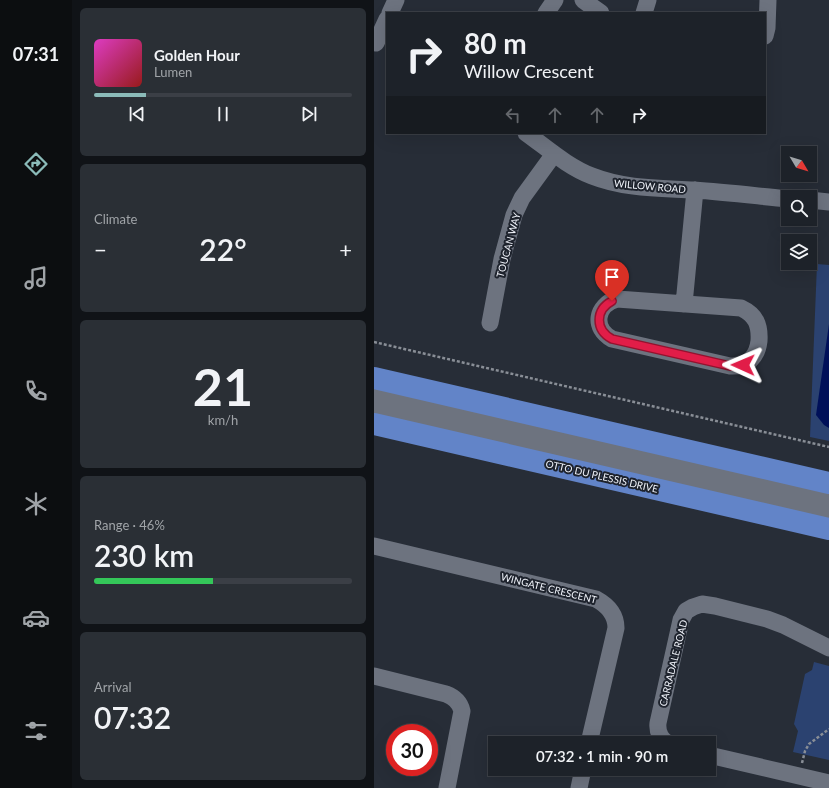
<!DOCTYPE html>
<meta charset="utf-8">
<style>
:root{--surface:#1d2229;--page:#2a2f35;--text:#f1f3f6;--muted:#a0a4a8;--line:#3b3f46;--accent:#8bbbb9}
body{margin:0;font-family:Lato,sans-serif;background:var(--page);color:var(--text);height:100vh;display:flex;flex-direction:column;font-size:15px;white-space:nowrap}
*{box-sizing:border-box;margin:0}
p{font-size:13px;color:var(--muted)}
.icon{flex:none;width:22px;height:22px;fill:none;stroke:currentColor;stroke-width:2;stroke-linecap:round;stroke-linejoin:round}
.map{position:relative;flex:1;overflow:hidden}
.drawer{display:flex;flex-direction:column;gap:8px;padding:8px;background:#101317;width:302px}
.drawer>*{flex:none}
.guide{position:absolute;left:12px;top:12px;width:380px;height:122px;border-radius:0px;box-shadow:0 4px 16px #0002,0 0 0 1px var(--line);background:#1d2229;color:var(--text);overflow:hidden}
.needle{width:26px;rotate:128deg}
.controls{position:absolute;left:407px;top:146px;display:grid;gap:8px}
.controls a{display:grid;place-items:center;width:36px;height:36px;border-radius:0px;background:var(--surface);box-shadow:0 4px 16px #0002,0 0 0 1px var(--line);font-size:20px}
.speed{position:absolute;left:12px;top:724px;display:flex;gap:8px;font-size:20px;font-weight:700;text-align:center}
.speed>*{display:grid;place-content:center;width:52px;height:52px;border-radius:50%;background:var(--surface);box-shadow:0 4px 16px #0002,0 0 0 1px var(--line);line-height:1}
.speed .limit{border:6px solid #d22;background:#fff;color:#111}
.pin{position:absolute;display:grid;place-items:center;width:34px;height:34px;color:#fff;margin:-41px -17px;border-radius:50% 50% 50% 0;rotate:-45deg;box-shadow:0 0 4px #0007}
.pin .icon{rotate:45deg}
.me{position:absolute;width:44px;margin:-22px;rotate:271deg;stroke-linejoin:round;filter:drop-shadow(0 0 3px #0008)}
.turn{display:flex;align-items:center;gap:14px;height:84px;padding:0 12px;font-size:18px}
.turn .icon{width:52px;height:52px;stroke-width:2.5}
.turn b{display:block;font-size:28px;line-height:34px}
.lanes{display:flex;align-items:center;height:38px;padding:0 12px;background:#0003;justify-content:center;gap:20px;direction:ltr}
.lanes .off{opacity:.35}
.big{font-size:30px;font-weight:600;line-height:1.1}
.drawer .widget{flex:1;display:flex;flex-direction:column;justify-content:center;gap:6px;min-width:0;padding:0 14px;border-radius:6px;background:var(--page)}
.drawer .dial{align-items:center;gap:0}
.dial b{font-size:52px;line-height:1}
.song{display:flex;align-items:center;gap:12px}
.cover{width:48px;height:48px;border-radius:6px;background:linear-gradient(135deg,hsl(310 70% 55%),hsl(0 70% 35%))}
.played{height:4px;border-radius:2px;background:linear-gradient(90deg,var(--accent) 20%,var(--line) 20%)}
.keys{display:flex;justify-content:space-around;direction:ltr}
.heat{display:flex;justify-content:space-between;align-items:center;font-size:22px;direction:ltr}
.charge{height:6px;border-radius:3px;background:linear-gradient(90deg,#34c759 46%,var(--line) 0)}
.trip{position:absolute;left:114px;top:736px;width:228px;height:40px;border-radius:0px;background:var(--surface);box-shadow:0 4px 16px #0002,0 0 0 1px var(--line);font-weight:600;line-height:40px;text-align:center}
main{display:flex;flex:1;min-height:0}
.tab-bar{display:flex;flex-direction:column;width:72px;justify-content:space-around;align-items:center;background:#0c0e10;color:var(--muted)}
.tab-bar .icon{width:28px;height:28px}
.tab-bar .selected{color:var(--accent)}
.tab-bar b{font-size:18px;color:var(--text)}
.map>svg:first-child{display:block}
.green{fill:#2b4270}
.water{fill:#001059}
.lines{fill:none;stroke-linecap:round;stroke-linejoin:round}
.path{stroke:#898e96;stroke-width:2.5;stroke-dasharray:3 2;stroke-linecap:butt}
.minor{stroke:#6d737f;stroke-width:17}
.major{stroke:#6284c8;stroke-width:22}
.route-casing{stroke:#92132f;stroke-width:10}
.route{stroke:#e11d48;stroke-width:7}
.labels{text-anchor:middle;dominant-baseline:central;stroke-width:4;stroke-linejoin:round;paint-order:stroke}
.street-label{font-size:10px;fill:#f1f4fb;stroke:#1e232d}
</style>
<main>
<nav class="tab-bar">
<b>07:31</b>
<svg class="icon selected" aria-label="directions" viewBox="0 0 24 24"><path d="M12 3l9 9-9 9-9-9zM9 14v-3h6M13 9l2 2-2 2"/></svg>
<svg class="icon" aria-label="music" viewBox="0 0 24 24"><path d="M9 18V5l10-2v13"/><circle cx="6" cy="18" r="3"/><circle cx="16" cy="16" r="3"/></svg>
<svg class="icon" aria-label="phone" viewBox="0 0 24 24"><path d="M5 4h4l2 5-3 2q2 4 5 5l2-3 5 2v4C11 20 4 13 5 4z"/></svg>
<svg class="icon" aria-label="climate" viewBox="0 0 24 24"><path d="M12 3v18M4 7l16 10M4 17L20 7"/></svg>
<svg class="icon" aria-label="car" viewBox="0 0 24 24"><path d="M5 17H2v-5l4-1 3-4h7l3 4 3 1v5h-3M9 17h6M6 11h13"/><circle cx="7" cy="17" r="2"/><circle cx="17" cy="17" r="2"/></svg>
<svg class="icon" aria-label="filters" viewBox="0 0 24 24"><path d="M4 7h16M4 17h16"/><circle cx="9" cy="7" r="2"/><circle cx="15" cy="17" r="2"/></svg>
</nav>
<section class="drawer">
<div class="widget">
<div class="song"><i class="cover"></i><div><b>Golden Hour</b><p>Lumen</p></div></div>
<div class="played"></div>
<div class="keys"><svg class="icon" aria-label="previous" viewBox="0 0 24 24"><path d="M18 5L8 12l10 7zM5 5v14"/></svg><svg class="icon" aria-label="pause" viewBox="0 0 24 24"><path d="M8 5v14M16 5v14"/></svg><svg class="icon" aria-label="next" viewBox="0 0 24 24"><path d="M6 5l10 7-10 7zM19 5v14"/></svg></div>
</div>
<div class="widget"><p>Climate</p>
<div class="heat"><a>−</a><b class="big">22°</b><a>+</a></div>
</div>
<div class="widget dial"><b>21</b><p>km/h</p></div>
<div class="widget"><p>Range · 46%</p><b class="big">230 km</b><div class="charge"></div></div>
<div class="widget"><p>Arrival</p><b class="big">07:32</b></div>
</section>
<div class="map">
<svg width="455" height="788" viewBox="0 0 455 788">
<rect width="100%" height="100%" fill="#272d37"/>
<!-- green -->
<path class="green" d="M443 264 455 265V441L436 437Z
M440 662 455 666V760L419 752 424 731 420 724 431 674 438 670Z"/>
<!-- water -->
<path class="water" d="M455 324V428L450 425 442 415Z"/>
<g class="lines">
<!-- path -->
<path class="path" d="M0 342 455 447
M428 763 431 751 435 744 455 729"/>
<!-- minor -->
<path class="minor" d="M209 0 227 13
M16 13 22 0
M172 13 181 0
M270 13 274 0
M391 36 393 28 394 0
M2 43 13 19
M152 133C173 148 194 167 218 176 251 189 285 188 320 190 351 192 383 196 414 199
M436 200 455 202
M243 299 367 308C382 315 386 325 385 341 383 358 373 367 356 366L238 339C218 328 222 305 243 299Z
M310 304 321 190
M116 323 128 259 140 215 148 198 180 154
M0 391 455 496
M0 408 455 513
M0 546 222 599C233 605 242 614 242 628L215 743
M0 676 72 694C80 697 86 702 88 711L73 788
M293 743C286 738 283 732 284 723L307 620 312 611 319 607 328 604 341 606 393 619 409 625 455 648
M335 755 455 783
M205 788 209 769"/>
<!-- major -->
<path class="major" d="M0 378 455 483
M0 424 455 529"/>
</g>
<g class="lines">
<!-- route casing -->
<g class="route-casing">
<path id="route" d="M238 301C221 310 221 330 238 339L356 366H362L369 365"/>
</g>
<!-- route -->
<use href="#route" class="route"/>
</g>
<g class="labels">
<!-- street labels -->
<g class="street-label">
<text transform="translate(276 186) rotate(5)">WILLOW ROAD</text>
<text transform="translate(134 245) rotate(-75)">TOUCAN WAY</text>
<text transform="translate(228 476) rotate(13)">OTTO DU PLESSIS DRIVE</text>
<text transform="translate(175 588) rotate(14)">WINGATE CRESCENT</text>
<text transform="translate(299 663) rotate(-76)">CARRADALE ROAD</text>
</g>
</g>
</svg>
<div class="controls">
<a><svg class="needle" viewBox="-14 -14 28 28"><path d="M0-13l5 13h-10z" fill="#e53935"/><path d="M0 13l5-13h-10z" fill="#a0a4a8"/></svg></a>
<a><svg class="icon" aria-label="search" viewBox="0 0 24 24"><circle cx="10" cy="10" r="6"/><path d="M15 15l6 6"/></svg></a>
<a><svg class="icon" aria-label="layers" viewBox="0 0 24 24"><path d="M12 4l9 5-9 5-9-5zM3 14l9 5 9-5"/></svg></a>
</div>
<div class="speed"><div class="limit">30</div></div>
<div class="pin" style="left:238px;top:301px;background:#d93025"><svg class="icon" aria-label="arrive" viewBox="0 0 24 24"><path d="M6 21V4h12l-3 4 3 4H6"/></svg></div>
<svg class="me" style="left:369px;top:365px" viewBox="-20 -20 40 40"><path d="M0-17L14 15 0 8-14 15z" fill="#e11d48" stroke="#fff" stroke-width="4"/></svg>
<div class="trip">07:32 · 1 min · 90 m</div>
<div class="guide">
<div class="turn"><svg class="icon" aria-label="right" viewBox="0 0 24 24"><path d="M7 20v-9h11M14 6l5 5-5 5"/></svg><div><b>80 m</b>Willow Crescent</div></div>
<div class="lanes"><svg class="icon off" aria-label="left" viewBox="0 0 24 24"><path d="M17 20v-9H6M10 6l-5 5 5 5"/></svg><svg class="icon off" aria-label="ahead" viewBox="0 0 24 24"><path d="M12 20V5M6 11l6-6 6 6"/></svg><svg class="icon off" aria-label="ahead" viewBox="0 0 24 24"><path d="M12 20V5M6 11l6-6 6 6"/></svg><svg class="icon" aria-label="right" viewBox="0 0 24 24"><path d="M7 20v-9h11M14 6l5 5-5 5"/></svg></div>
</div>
</div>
</main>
